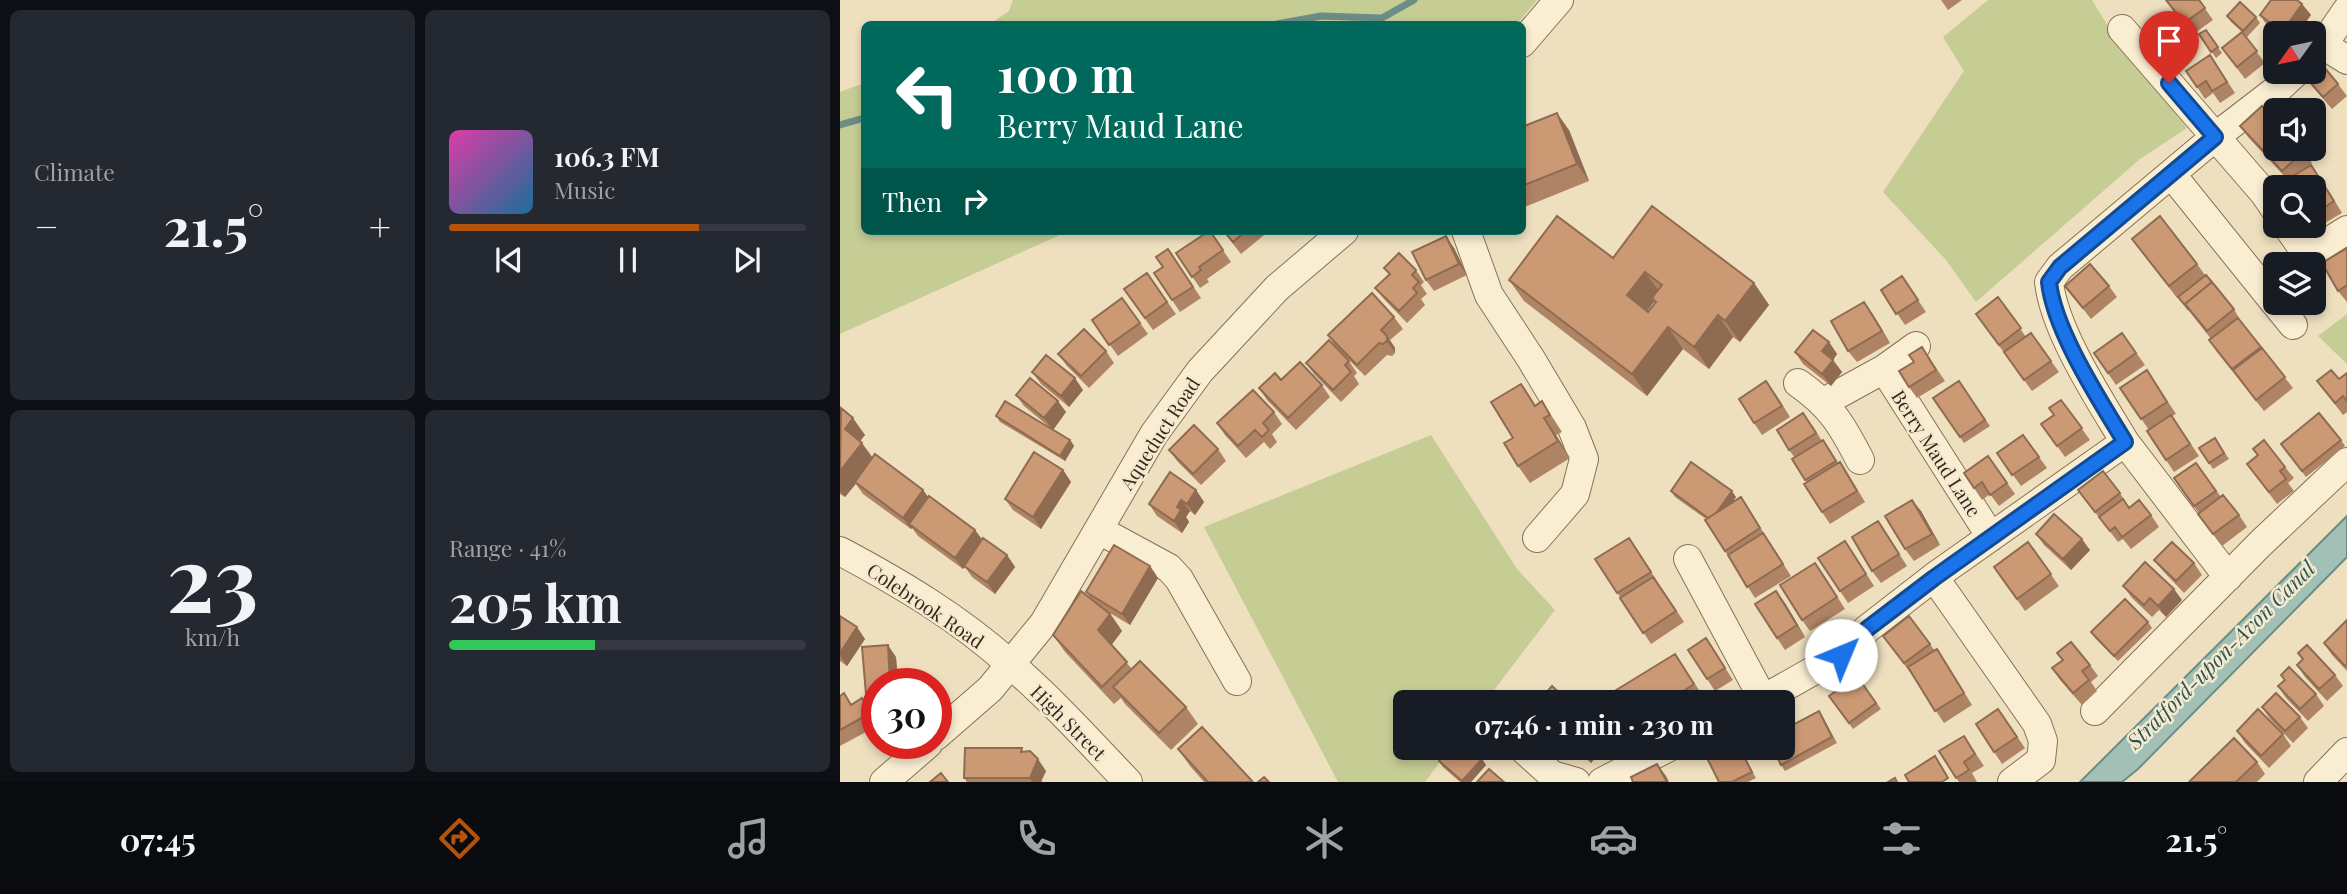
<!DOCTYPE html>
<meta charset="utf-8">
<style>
:root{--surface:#171b24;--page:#242831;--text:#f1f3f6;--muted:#9ea1a6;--line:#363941;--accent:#b45309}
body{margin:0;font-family:"Playfair Display",serif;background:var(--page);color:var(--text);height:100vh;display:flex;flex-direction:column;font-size:26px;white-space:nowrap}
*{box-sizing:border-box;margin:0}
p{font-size:23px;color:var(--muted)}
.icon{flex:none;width:38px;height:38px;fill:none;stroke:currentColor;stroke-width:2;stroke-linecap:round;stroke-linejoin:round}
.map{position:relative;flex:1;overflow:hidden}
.sheet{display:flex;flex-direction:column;gap:10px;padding:10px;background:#0d0f14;width:840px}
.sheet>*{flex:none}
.banner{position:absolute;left:21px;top:21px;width:665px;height:214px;border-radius:10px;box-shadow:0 4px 10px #0003;background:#00695c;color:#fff;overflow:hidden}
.needle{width:46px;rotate:237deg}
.controls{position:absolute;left:1423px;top:21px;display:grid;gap:14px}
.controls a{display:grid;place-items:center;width:63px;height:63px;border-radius:10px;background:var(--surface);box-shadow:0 4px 10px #0003;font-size:35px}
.speed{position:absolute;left:21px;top:668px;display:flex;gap:14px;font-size:35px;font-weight:700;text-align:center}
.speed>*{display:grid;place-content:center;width:91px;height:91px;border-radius:50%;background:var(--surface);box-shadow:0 4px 10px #0003;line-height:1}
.speed .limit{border:10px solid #d22;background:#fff;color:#111}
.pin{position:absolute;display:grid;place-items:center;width:60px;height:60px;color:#fff;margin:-72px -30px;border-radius:50% 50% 50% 0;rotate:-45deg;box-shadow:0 0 7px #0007}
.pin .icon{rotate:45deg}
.me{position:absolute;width:77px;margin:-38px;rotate:45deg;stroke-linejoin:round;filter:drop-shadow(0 0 5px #0008)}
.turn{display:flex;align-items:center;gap:24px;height:147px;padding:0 21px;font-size:32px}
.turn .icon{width:91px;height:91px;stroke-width:2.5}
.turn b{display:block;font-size:49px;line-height:60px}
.then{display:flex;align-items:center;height:66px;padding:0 21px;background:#0003;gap:14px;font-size:26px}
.big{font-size:52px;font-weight:700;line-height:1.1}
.sheet .tile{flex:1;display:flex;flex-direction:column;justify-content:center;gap:10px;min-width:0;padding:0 24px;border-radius:10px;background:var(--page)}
.sheet .dial{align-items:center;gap:0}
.dial b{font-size:91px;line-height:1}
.song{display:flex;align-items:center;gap:21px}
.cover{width:84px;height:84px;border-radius:10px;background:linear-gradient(135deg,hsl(320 70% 55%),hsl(200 70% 35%))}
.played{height:7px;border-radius:4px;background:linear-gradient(90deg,var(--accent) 70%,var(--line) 70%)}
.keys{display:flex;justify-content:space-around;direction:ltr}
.heat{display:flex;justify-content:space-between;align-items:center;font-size:38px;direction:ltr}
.charge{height:10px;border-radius:5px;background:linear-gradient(90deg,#34c759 41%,var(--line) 0)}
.sheet .tiles{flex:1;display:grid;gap:10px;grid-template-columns:repeat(2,1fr)}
.trip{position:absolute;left:553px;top:690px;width:402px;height:70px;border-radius:10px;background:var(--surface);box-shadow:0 4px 10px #0003;font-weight:700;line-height:70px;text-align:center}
.tabs{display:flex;height:112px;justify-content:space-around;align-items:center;background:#090b0e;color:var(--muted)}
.tabs .icon{width:49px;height:49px}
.tabs .selected{color:var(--accent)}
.tabs b{font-size:32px;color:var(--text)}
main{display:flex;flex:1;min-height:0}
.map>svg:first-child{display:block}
.green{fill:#c5cc94}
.water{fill:#a3c0b7;stroke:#6a8d85;stroke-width:2}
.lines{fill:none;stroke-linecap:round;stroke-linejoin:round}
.stream{stroke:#6a8d85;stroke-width:7}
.minor-casing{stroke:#877158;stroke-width:30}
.minor{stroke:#f9edd2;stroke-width:28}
.wall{fill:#af8465;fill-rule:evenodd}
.shaded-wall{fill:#8f6b52}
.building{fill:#cc9975;stroke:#8f6b52;stroke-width:2;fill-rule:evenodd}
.route-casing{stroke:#114b97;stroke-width:18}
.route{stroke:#1a73e8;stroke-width:12}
.labels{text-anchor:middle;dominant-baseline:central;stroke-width:5;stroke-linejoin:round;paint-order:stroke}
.street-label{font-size:19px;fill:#36291c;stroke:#f5eacf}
.water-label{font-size:21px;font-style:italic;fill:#2b5653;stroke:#f5eacf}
</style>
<main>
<section class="sheet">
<div class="tiles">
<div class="tile"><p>Climate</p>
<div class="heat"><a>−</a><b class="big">21.5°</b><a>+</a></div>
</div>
<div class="tile">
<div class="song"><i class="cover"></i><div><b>106.3 FM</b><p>Music</p></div></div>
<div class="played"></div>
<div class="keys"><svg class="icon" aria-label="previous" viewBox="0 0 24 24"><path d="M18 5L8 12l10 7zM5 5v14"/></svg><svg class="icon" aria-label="pause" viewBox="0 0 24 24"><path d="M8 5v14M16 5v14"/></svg><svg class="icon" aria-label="next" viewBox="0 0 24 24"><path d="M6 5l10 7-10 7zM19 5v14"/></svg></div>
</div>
<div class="tile dial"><b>23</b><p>km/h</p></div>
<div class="tile"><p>Range · 41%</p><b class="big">205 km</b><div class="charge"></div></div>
</div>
</section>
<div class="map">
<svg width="1507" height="782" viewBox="0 0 1507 782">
<rect width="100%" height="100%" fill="#eee0bf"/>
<!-- green -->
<path class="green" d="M173 0H697L677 24H150L169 11Z
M1148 0H1252L1277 41 1347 128 1300 159 1136 302 1106 260 1043 192 1124 71 1103 37Z
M24 83V231H229L0 334V92Z
M1507 314V364L1478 336Z
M591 435 677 569 715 610 645 702H565V747H611L585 782H498L364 527Z"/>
<!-- water -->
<path class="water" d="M1507 516V557L1298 769 1282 782H1240Z"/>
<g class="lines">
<!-- stream -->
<path class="stream" d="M437 24 481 16 542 18 574 0
M0 125 24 118"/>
<!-- minor casing -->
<g class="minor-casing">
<path id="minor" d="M1282 29 1424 193 1435 209
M682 43 719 0
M1483 45 1507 60
M1474 54 1483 45 1507 10
M1332 175 1435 303
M1447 226 1467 255 1507 230
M626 231 649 295 691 359 732 428 744 459 735 494 697 538
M1435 303 1453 325
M1044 369 1151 537
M958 383C991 406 1002 425 1020 460
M984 402 1044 369 1076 346
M1285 442 1388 577
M259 530 329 568 339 579 397 681
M0 551C60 583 119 618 170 664 212 700 250 742 288 782
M848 559 923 699
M1094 577 1197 724 1203 741 1201 760 1172 782
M918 702 1001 655 1027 629 1094 577 1285 442C1259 399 1214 330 1209 282L1220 267 1375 137 1440 87 1456 72
M1255 711 1421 543 1507 462
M96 736 150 689 204 623 314 434 360 371 437 288 504 231
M681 747 712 775 736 782
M44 782 88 744
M762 782 829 747
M1478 782 1507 752"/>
</g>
<!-- minor -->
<use href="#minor" class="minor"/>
</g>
<!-- wall -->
<path class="wall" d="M1101 0H1122L1108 10Z
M1326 0H1359L1373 20 1352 35Z
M1462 4 1471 15 1458 33H1437L1428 27 1420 15Z
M1387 16 1416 17 1420 23 1407 37 1403 34 1425 63 1405 79 1382 48 1402 32 1391 22Z
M1366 30 1382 53 1376 58 1359 34Z
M1378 67 1395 93 1380 103 1373 93 1365 99 1357 87Z
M1463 74 1498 84 1507 96 1492 109 1472 86Z
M1400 126 1462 149 1472 163 1468 167 1479 176 1502 213 1478 227 1474 221V187L1449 181 1409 138Z
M682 127 729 130 749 181 682 208Z
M370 231 391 262 367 279 369 282 360 288 336 253Z
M383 231H429L401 254Z
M1292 239 1357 264 1365 275 1394 309 1401 322 1453 388 1424 411 1377 352 1369 340 1371 339 1338 297 1337 298Z
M614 248 627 275 594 291 586 280Z
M1507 248V302L1498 291Z
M328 249 361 298 340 312 314 273 323 267Z
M773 258 914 283 929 305 900 342 893 337 869 369 843 349 807 396 684 301 669 280ZM814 302 815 304 808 312 807 311Z
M544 268 576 270 584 282 581 285 587 294 581 299 585 305 567 323 544 299 535 288 549 274Z
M307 273 336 314 313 330 284 289Z
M1062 276 1086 312 1065 325 1041 290Z
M1225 286H1269L1277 297 1251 319Z
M1158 297 1186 337 1191 333 1219 372 1192 391 1136 314Z
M282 298 308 334 278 356 252 320Z
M1032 313 1050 343 1017 362 1008 351Z
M554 317 563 329 550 340 555 348V353L552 356 547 355 525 376 496 347 488 335Z
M1282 333 1305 365 1276 385 1254 353Z
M989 342 997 354 993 360 1002 372 991 386 963 364 955 352Z
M1082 347 1105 381 1077 398 1069 387 1074 362Z
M266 351 274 363 249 388 227 366 218 354Z
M509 361 517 373 514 376 519 384 501 402 474 374 466 363Z
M192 372 243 390 229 407 201 384Z
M1507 373V412L1503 415 1477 381 1499 379Z
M441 380 482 385 490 397 456 430 427 400 419 388Z
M1119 381 1150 426 1124 443 1093 398Z
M1315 382 1336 414 1332 416 1359 456 1334 472 1307 431 1309 430 1280 388Z
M935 393 950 417 922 435 914 423Z
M176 395 226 412 213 430 184 406Z
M1221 400 1250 440 1225 457 1201 424 1214 415Z
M702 401 722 432 716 435 730 458 690 483 678 466 673 438 696 405Z
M0 409 25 435 20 441 33 458 135 530 142 540 167 555 175 567 155 594 132 577 125 567 123 569 78 536 72 528 71 529 23 494 16 484 5 497 0 494Z
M434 412 442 424 432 434 437 442 430 449 424 442 406 458 385 435 377 423Z
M156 416 230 440 234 446 225 461 160 422Z
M972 425 982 441 998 463 1000 462 1008 474 1025 502 990 524 982 512 967 483 952 459 955 458 949 450Z
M1183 435 1207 468 1181 486 1157 453Z
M1375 438 1389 459 1373 469 1359 448Z
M1501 440 1505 446 1466 477 1445 450Z
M378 449 386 461 361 485 338 462 329 450Z
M1148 456 1175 494 1159 506 1150 494 1142 500 1124 473Z
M1356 463 1381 497 1399 515 1407 527 1382 546 1334 478Z
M1407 464 1445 467 1454 478 1448 483 1454 491 1437 504Z
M223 470 231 482 201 529 173 510 165 499Z
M356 490 364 502 355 515 350 511 346 517 349 522 342 533 317 516 309 504Z
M1238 490 1280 493 1289 508 1311 515 1319 527 1291 549 1283 539 1278 542Z
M831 491 896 497 892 503 901 497 951 576 915 598 865 520 866 519 835 497Z
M1072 500 1081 511 1100 545 1074 561 1065 549Z
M1038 521 1067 566 1041 583 1032 571Z
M1196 534 1250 550 1231 570 1204 545Z
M789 538 844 622 811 644 755 559Z
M1188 542 1219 586 1185 611 1154 567Z
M1013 553 1034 586 1008 603 1000 591Z
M1314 560 1354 563 1362 575 1344 593 1323 571Z
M310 566 318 578 290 625 270 613 282 631 271 645 292 669 346 707 358 724 331 750 285 704 281 698 274 704 225 652 213 635 251 599 246 592Z
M983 574 1005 609 970 631 962 620Z
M1283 586 1342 600 1326 617 1319 610 1312 617 1292 598Z
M945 603 965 637 945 650 937 638Z
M0 616 25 639 7 666 0 661Z
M1069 616 1095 651 1105 661 1132 705 1104 723 1072 675 1043 636Z
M1507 620V671L1492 655 1484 643Z
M1308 622 1312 628 1278 661 1255 638 1251 632Z
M866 638 893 680 875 691 867 679Z
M1217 653 1250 665 1258 676 1251 682 1257 691 1242 705 1220 680 1212 668 1222 660Z
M1458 653 1495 675 1503 686 1487 701 1465 677 1457 665 1463 660Z
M835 654 863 696 854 702H779Z
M56 657 58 684H37V708L26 694Z
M1441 675 1476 694 1484 706 1468 721 1446 698 1438 686 1444 680Z
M1017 676 1041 709 1013 729 989 696Z
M0 696 12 704 22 698 37 721V726L0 746Z
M1422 707 1460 717 1468 728 1453 743 1430 719Z
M1158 709 1185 748 1162 764 1136 724Z
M983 717 997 743 945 771 941 765Z
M1397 731 1443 734 1451 746 1429 768 1405 743Z
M1124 736 1144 766 1132 773 1137 782H1119L1099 751Z
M732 747H764L751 763Z
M888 747H899L916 778 908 782H879Z
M338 749 413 782H364L350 766Z
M185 752 206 771 201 781 203 782H127L124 778Z
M642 759 646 765 631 782H620L603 767 599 761Z
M1417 762 1425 774 1417 782H1349Z"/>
<!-- shaded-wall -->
<path class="shaded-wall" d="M1462 4 1471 15 1458 33H1443L1442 32Z
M717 113 729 130 749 181 737 164Z
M1471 165 1479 176 1502 213 1494 201Z
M606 236 614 248 627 275 619 264Z
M805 272 821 294 812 298 814 302 803 317 787 295Z
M914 283 929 305 900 342 885 321Z
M1024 302 1032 313 1050 343 1042 331Z
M878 315 893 337 869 369 854 347Z
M828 327 843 349 807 396 792 374Z
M547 336 555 348V353L547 341Z
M989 342 997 354 991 363 982 351Z
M993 360 1002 372 991 386 982 374Z
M235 378 243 390 229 407 221 396Z
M218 401 226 412 213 430 204 418Z
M13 418 25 435 16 446 5 429Z
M704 418 716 435 730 458 718 441Z
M230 440 234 446 225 461 220 456Z
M22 443 34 460 5 497 0 491V471Z
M223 470 231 482 201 529 193 517Z
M83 490 92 502 69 524 72 528 71 529 63 518Z
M356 490 364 502 355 515 347 504Z
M892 491 896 497 876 526 872 520Z
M341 500 350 511 346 517 349 522 342 533 334 521 337 507Z
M1072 500 1081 511 1100 545 1092 534Z
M135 530 144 542 123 569 115 558Z
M1242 539 1250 550 1231 570 1223 559Z
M167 555 175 567 155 594 147 582Z
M310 566 318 578 290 625 282 614Z
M1334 589 1342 600 1326 617 1318 606Z
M936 591 945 603 965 637 957 625Z
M270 614 282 631 270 647 258 630Z
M17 627 25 639 7 666 0 656V653Z
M48 645 56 657 58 684H50Z
M755 747H764L751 763 747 757Z
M198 759 206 771 201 782H192L190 778Z
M642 759 646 765 631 782H622V781Z
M817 764 826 776 829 782H827Z"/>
<!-- building -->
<path class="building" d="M1326 0H1359L1365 8 1344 23Z
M1431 0H1457L1462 4 1442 32 1420 15Z
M1400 2 1416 17 1403 31 1387 16Z
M1366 30 1378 47 1371 52 1359 34Z
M1402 32 1417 51 1397 67 1382 48Z
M1370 55 1387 82 1372 91 1366 81 1357 87 1346 71Z
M1479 61 1498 84 1483 97 1463 74 1466 72H1474V65Z
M1422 106 1435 120V149H1462L1464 151 1442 171 1400 126Z
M717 113 737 164 682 186V127Z
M1471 165 1494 201 1474 214V187H1453L1448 179Z
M812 206 914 283 885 321 878 315 854 347 828 327 792 374 669 280 717 216 773 258ZM805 272 822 285 812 298 816 302 808 312 787 295Z
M1320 216 1357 264 1329 286 1292 239Z
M369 231H370L383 250 359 267 361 270 352 277 336 253Z
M384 231H406L393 242Z
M606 236 619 264 586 280 572 252Z
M1507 248V285L1498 291 1482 263Z
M328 249 353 287 332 300 314 273 323 267 316 257Z
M559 253 576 270 572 275 579 282 573 288 577 293 559 311 535 288 550 274 544 268Z
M1250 264 1269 286 1243 308 1225 286Z
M307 273 327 302 305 318 284 289Z
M1366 275 1372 282 1345 304 1349 310 1338 297Z
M1062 276 1078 300 1056 314 1041 290Z
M1372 282 1394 309 1367 331 1345 304Z
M532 293 554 317 541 330 547 336V341L543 344 539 343 517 365 488 335Z
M1158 297 1181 328 1159 345 1136 314Z
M282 298 300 323 269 345 252 320Z
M1024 302 1042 331 1008 351 991 321Z
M1398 318 1421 347 1392 369 1369 340Z
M244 329 266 351 241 376 218 354Z
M973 330 989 342 982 351 993 360 982 374 955 352Z
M1191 333 1211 361 1184 380 1164 352Z
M1282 333 1296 353 1268 373 1254 353Z
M489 340 509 361 505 365 511 372 493 390 466 363Z
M1082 347 1096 370 1069 387 1059 371 1074 362 1069 355Z
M1422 348 1445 377 1416 400 1393 370Z
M206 355 235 378 221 396 192 372Z
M460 362 482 385 448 418 419 388 435 373 441 380Z
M1307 370 1327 402 1301 419 1280 388Z
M1491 370 1499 379 1507 373V401L1503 396 1495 403 1477 381Z
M190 378 218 401 204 418 176 395Z
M926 381 942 406 914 423 899 399Z
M1119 381 1145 420 1120 437 1093 398Z
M681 384 695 406 702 401 710 415 704 418 718 441 678 466 664 443 673 438 651 402Z
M413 390 434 412 423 423 429 430 422 437 415 430 398 446 377 423Z
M1221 400 1242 428 1217 446 1201 424 1214 415 1209 408Z
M165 401 230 440 220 456 156 416Z
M1 408 13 418 5 429 22 443 0 471Z
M963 413 976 433 949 450 937 430Z
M1479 413 1501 440 1462 471 1441 444Z
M1331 415 1350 444 1326 460 1307 431Z
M354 425 378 449 353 474 329 450Z
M1183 435 1199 457 1172 475 1157 453Z
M1375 438 1384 453 1369 463 1359 448Z
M983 440 996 461 965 480 952 459Z
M1424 440 1445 467 1440 471 1446 479 1429 492 1407 464 1418 455 1413 449Z
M194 452 223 470 193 517 165 499Z
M35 454 83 490 63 518 15 482Z
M1148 456 1167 483 1150 495 1142 482 1134 488 1124 473Z
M851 462 892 491 877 512 868 518 831 491Z
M1000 462 1017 491 982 512 964 484Z
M1356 463 1376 491 1354 506 1334 478Z
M1263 471 1280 493 1255 512 1238 490Z
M330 472 356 490 347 504 341 500 337 507 341 510 334 521 309 504Z
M1383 495 1399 515 1373 534 1358 514Z
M89 496 135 530 115 558 69 524Z
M901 497 920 528 885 551 865 520Z
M1283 499 1289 508 1299 500 1311 515 1282 537 1275 527 1270 531 1259 517Z
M1072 500 1092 534 1065 549 1045 516Z
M1214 514 1242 539 1223 559 1196 534Z
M1038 521 1059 554 1032 571 1012 537Z
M923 533 943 564 907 587 888 555Z
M143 538 167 555 147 582 124 566Z
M789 538 811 572 777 593 755 559Z
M1005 541 1026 574 1000 591 978 558Z
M1188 542 1211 574 1177 599 1154 567Z
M1332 542 1354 563 1336 581 1314 560Z
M274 545 310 566 282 614 246 592Z
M1305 562 1334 589 1318 606 1310 598 1304 605 1283 586Z
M975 563 997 597 962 620 940 585Z
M813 577 836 611 803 633 780 598Z
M241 591 270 614 258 630 287 662 262 687 213 635Z
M936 591 957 625 937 638 915 604Z
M1285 599 1308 622 1274 656 1251 632Z
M0 616 17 627 0 653Z
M1069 616 1090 644 1064 663 1043 636Z
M1507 620V665L1505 666 1484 643Z
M866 638 885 668 867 679 848 650Z
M1231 642 1250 665 1242 671 1249 680 1233 693 1212 668 1223 660 1217 653Z
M48 645 50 684H37V700L32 701 31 693 26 694 22 647Z
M1467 645 1495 675 1479 689 1457 665 1463 659 1458 653Z
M1097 649 1124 693 1095 711 1068 667Z
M835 654 854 684 827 702H779L773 692Z
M300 661 346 707 319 733 273 687Z
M1449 667 1476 694 1460 709 1438 686 1445 680 1441 675Z
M1017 676 1036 703 1009 723 989 696Z
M712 686 729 702H698Z
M4 693 11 705 22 698 31 713 0 730V696Z
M1436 693 1460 717 1445 731 1422 707Z
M1158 709 1177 737 1154 752 1136 724Z
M1418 709 1443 734 1421 756 1397 731Z
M979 711 992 737 941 765 932 747H943V730Z
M362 727 413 782H368L338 749Z
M1124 736 1135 754 1124 762 1129 770 1116 778 1099 751Z
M1394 738 1417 762 1396 782H1349Z
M611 747H629L642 759 622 781 599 761Z
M735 747H755L747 757Z
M888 747H899L912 772 892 782H879L867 758Z
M125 748H182L181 752 190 751 198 759 190 778H124Z
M1095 756 1108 778 1102 782H1069L1065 775Z
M817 764 827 782H793L791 777Z
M649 769 664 782H637Z
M101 773 108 782H90Z
M424 777 429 782H418Z
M1055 778 1057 782H1048Z"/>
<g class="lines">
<!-- route casing -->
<g class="route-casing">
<path id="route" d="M1001 655 1027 629 1094 578 1285 442C1259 399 1214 330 1209 282L1220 267 1375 137 1329 83"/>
</g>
<!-- route -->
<use href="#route" class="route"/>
</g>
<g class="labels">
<!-- street labels -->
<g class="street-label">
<text transform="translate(319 433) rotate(-57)">Aqueduct Road</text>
<text transform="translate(1097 453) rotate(57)">Berry Maud Lane</text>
<text transform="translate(86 605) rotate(34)">Colebrook Road</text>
<text transform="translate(229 722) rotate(45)">High Street</text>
</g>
<!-- water labels -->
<g class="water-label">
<text transform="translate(1380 654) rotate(-45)">Stratford-upon-Avon Canal</text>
</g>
</g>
</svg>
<div class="controls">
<a><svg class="needle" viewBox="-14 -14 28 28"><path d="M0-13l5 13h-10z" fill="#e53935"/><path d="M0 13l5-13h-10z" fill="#9ea1a6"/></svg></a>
<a><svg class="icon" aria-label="sound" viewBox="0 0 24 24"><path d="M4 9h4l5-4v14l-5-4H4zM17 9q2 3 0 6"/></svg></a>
<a><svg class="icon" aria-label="search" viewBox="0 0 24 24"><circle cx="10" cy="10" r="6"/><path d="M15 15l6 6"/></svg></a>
<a><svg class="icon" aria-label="layers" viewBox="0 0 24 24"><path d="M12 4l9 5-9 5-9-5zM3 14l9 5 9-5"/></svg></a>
</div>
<div class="speed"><div class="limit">30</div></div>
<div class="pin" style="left:1329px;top:83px;background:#d93025"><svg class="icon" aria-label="arrive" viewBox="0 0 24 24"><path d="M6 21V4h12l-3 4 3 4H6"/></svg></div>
<svg class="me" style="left:1001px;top:655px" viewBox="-20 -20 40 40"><circle r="19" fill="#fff"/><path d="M0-13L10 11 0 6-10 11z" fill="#1a73e8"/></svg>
<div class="trip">07:46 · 1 min · 230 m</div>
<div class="banner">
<div class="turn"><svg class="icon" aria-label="left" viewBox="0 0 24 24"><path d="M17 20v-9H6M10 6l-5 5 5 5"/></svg><div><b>100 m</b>Berry Maud Lane</div></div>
<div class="then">Then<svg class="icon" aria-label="right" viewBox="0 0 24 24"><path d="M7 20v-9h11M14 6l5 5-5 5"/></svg></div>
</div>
</div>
</main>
<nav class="tabs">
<b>07:45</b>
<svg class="icon selected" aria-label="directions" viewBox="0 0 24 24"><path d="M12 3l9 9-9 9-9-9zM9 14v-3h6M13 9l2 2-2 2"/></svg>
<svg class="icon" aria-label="music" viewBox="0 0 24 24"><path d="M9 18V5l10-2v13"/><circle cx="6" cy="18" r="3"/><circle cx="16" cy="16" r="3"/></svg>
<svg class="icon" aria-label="phone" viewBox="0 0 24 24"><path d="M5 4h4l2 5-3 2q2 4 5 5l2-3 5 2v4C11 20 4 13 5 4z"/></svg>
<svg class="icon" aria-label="climate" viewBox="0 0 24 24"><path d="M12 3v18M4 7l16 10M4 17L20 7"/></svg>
<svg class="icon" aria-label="car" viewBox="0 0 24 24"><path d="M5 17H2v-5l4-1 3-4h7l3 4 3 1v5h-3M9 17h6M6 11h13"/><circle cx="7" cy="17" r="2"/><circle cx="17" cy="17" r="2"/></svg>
<svg class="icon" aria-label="filters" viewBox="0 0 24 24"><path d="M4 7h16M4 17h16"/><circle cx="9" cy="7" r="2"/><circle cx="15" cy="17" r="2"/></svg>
<b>21.5°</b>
</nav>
